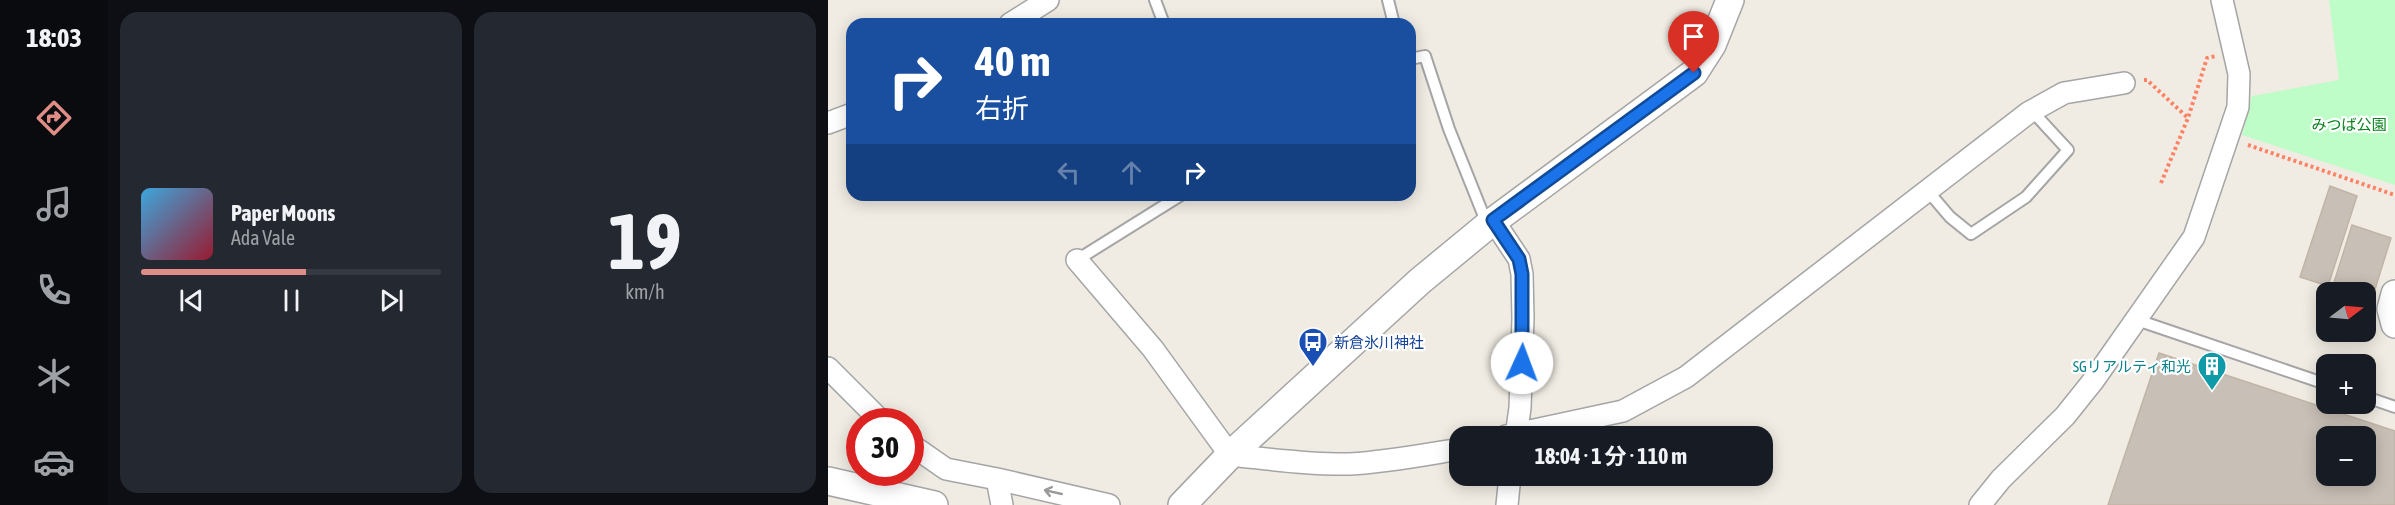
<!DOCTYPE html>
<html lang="ja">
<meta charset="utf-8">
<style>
:root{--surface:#171b24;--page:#242831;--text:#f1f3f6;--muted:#9ea1a6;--line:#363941;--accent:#e08d87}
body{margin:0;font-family:"Asap Condensed","Noto Sans JP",sans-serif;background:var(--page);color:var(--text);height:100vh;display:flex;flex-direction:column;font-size:22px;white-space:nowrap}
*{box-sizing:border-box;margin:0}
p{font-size:20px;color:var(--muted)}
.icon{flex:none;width:33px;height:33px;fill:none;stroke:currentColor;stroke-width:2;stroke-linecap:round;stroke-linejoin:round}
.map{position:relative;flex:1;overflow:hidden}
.panel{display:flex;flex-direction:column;gap:12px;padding:12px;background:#0d0f14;width:720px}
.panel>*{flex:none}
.hud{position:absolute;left:18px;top:18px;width:570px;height:183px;border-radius:18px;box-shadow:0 3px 15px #0003;background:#1a4fa0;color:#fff;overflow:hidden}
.needle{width:39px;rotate:74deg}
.fabs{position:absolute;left:1488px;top:282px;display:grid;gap:12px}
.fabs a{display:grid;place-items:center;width:60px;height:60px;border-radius:12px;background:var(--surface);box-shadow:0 3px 15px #0003;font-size:30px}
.speed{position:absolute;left:18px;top:408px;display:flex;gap:12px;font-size:30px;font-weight:700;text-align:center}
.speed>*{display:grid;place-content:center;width:78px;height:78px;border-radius:50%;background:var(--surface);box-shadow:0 3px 15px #0003;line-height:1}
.speed .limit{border:9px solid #d22;background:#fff;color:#111}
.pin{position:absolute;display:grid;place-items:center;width:51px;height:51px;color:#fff;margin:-62px -26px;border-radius:50% 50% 50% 0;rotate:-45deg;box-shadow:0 0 6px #0007}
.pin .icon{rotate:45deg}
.me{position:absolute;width:66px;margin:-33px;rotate:2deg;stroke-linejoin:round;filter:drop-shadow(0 0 4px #0008)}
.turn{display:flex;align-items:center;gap:21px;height:126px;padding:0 30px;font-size:27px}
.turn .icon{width:78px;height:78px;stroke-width:2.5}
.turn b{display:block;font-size:42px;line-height:51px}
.lanes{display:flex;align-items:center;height:57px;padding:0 30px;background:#0003;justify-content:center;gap:30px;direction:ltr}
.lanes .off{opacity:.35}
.panel .tile{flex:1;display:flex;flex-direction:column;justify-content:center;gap:9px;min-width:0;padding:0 21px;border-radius:18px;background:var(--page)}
.panel .dial{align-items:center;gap:0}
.dial b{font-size:78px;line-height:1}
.song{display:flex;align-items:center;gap:18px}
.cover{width:72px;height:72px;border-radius:9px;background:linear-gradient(135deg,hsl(200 70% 55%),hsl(350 70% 35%))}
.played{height:6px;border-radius:3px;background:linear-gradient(90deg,var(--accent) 55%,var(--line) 55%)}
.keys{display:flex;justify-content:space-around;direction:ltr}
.panel .tiles{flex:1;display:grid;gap:12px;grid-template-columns:repeat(2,1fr)}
.trip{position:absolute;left:621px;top:426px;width:324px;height:60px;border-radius:18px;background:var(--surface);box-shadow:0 3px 15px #0003;font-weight:700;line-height:60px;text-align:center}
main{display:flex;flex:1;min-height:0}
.tab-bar{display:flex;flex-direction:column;width:108px;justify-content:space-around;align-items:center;background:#090b0e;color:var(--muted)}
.tab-bar .icon{width:42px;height:42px}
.tab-bar .selected{color:var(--accent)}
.tab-bar b{font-size:27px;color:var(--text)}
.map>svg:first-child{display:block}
.park{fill:#befcc8}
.building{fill:#c8bfb6;stroke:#c2b4a5;stroke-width:1.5;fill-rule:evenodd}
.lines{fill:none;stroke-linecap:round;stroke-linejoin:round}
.service-casing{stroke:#a5a5a5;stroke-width:14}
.minor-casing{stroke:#a5a5a5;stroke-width:24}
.tertiary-casing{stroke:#a5a5a5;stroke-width:30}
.path{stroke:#ff8265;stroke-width:4;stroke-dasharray:3 3;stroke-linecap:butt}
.service{stroke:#fff;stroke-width:10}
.minor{stroke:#fff;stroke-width:21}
.tertiary{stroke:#fff;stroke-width:27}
.oneway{stroke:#9a9a9a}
.route-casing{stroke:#114b97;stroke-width:15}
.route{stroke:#1a73e8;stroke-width:10}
.labels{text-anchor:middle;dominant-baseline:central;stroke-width:4.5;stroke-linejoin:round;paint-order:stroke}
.park-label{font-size:15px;fill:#05821a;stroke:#fff}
.transit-label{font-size:15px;fill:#164399;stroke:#fff;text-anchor:start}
.culture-label{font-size:15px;fill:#0d838f;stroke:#fff;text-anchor:end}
</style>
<main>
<nav class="tab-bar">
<b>18:03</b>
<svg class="icon selected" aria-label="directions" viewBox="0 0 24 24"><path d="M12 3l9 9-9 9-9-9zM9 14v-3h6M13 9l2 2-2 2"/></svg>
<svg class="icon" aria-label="music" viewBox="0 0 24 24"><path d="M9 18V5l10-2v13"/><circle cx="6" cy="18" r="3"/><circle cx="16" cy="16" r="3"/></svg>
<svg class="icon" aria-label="phone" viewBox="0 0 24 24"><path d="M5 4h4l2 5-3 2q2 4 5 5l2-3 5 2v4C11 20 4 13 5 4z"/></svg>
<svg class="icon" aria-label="climate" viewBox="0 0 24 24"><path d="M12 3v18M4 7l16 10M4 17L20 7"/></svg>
<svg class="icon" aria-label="car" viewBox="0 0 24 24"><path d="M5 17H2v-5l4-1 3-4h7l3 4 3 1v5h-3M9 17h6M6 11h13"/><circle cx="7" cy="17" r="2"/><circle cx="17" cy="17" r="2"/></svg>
</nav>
<section class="panel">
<div class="tiles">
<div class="tile">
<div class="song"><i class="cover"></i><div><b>Paper Moons</b><p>Ada Vale</p></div></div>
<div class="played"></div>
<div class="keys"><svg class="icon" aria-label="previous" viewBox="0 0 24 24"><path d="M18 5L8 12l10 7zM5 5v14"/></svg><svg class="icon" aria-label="pause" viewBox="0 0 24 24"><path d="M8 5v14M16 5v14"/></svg><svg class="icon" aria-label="next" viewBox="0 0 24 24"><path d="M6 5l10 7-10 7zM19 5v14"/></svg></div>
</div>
<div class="tile dial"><b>19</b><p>km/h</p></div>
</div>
</section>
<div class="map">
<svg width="1567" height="505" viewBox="0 0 1567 505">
<rect width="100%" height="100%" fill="#f0ece3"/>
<!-- park -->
<path class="park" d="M1501 0H1567V185L1414 135 1424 96 1511 80Z"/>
<!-- building -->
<path class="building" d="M1502 186 1529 196 1500 286 1472 277Z
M1524 225 1563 238 1538 318V292H1503Z
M1331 353 1567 431V505H1280ZM1498 436H1538V476H1498Z"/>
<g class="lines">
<!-- service casing -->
<g class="service-casing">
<path id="service" d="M327 0 336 24
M560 0 566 24
M582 59 597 56 621 129 659 224
M1099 190 1122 217 1143 234 1198 197 1240 150 1204 111
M249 260 353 195
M1309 320 1498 384
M1538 397 1567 407"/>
</g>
<!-- minor casing -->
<g class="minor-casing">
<path id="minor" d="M182 24 220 0
M0 123 24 114
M665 220 691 259 694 274 695 318 692 408 688 436
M249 260 325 349 402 455C442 459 482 465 522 464 559 462 595 455 632 449
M0 368 54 422
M678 436 795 411 858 377 1200 113 1236 93 1296 83
M82 444 118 469 169 479 174 505
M169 479 281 505
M679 505 682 476
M1152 505 1173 479 1237 416 1265 381 1366 237 1410 107 1411 74 1394 0"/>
</g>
<!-- tertiary casing -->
<g class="tertiary-casing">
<path id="tertiary" d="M1567 294 1563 309 1567 324
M0 481 106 505
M354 505 402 455 592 281 660 225 866 73 884 45 902 0"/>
</g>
<!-- path -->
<path class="path" d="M1316 80H1319L1360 118
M1420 145 1567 195
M1333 183 1360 118 1379 58 1388 56"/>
<!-- service -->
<use href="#service" class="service"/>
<!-- minor -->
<use href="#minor" class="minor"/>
<!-- tertiary -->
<use href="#tertiary" class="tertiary"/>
</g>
<!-- one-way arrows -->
<defs><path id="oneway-shaft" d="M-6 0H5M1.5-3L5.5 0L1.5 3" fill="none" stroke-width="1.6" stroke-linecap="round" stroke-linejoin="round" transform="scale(1.5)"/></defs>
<use class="oneway" href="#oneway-shaft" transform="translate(225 492) rotate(-167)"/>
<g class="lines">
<!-- route casing -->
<g class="route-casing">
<path id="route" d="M694 363V274L691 259 665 220 866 73"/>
</g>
<!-- route -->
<use href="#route" class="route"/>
</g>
<!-- icons -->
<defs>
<g id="bus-pin" transform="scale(1.5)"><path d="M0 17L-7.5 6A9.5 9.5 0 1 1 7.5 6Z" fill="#1a4fb4" stroke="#fff"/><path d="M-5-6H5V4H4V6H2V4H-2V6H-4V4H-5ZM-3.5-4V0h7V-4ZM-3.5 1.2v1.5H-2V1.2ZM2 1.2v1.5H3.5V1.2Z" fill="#fff"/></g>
<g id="building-pin" transform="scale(1.5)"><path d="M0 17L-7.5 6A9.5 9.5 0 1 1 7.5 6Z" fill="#0f9aa8" stroke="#fff"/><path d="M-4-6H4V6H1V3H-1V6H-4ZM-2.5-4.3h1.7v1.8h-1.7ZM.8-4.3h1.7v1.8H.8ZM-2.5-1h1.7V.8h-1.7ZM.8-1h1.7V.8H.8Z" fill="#fff"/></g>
</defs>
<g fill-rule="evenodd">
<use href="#bus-pin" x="485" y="342"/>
<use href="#building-pin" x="1384" y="366"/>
</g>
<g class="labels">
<!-- park labels -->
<g class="park-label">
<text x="1521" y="124">みつば公園</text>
</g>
<!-- transit labels -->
<g class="transit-label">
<text x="506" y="342">新倉氷川神社</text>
</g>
<!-- culture labels -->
<g class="culture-label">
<text x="1363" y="366">SGリアルティ和光</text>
</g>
</g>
</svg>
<div class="fabs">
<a><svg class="needle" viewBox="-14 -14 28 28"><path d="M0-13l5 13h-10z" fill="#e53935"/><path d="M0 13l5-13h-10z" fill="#9ea1a6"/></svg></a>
<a>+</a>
<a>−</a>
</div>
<div class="speed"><div class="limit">30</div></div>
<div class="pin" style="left:866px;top:73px;background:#d93025"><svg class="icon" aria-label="arrive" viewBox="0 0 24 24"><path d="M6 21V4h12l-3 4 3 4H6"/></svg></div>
<svg class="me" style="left:694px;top:363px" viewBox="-20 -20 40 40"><circle r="19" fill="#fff"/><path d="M0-13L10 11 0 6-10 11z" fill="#1a73e8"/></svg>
<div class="trip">18:04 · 1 分 · 110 m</div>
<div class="hud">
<div class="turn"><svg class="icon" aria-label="right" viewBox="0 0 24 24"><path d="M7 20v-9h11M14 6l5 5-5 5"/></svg><div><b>40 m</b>右折</div></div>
<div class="lanes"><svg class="icon off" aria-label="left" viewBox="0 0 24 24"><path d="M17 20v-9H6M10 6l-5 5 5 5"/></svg><svg class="icon off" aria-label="ahead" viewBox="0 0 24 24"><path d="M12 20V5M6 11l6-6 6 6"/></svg><svg class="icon" aria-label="right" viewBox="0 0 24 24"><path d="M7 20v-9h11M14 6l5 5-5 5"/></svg></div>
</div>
</div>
</main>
